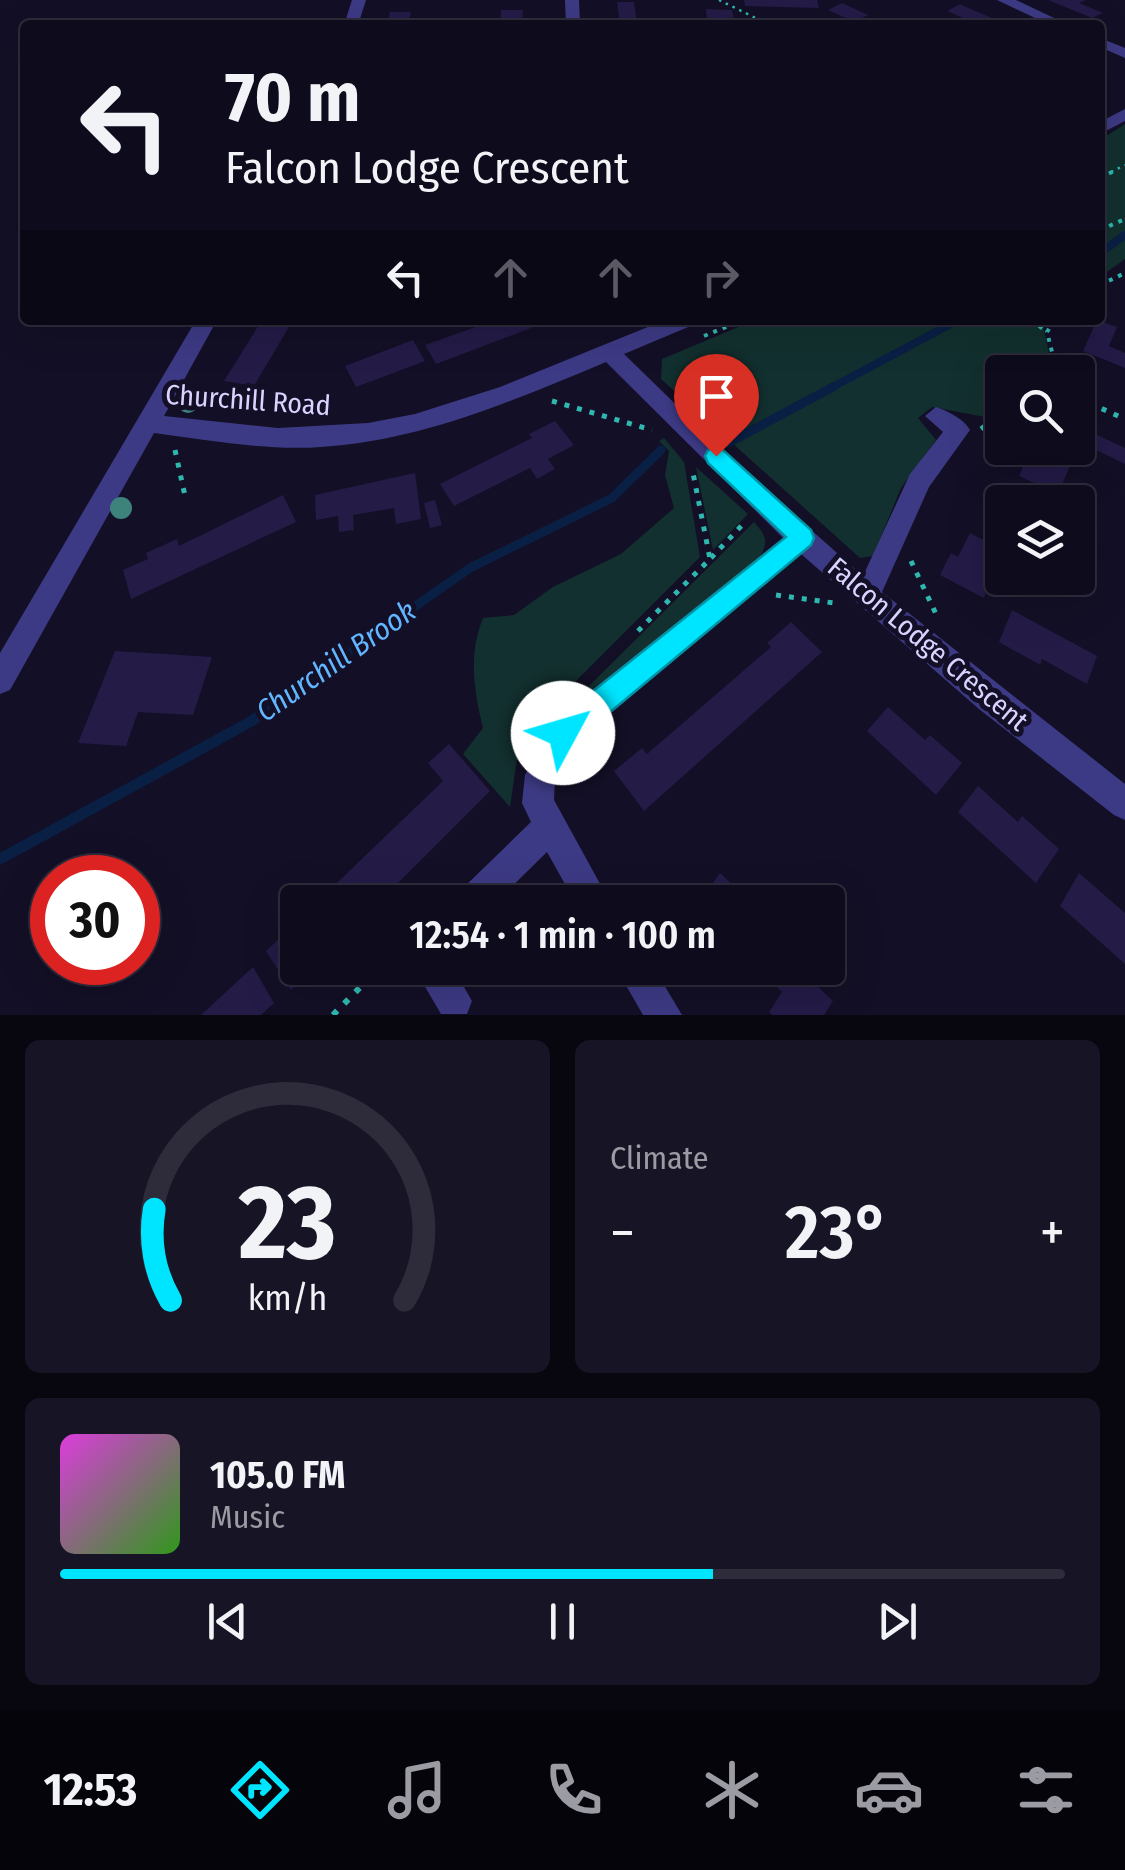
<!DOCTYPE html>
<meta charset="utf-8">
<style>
:root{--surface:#0e0b1c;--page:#171425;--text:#f1f3f6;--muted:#9b9ba3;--line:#2e2b3b;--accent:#00e5ff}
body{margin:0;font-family:"Fira Sans Condensed",sans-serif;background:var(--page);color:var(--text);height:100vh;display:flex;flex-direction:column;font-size:38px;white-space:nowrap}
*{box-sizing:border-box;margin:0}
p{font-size:32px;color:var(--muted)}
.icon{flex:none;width:55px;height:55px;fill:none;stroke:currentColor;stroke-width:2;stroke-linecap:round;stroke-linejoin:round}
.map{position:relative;height:1015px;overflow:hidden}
.panel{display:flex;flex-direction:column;gap:25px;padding:25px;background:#08060f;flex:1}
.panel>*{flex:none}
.guide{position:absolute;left:20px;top:20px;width:1085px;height:305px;border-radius:10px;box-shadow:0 10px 40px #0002,0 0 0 2px var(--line);background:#0e0b1c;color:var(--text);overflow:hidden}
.controls{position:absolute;left:985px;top:355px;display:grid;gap:20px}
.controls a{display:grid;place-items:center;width:110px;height:110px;border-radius:10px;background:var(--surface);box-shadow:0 10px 40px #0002,0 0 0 2px var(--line);font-size:50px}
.speed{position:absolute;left:30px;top:855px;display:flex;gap:20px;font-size:50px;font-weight:700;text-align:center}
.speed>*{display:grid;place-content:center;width:130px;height:130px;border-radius:50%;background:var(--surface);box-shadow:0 10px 40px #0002,0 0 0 2px var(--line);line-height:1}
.speed .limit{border:15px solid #d22;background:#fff;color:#111}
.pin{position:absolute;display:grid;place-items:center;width:85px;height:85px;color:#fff;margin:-102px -42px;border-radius:50% 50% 50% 0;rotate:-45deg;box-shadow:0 0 10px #0007}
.pin .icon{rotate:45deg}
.me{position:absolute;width:110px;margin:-55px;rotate:51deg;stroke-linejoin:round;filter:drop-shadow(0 0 8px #0008)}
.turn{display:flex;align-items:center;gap:35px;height:210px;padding:0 40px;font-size:45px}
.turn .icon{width:130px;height:130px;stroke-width:2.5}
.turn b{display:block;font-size:70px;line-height:85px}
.lanes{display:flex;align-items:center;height:95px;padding:0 40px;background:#0003;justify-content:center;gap:50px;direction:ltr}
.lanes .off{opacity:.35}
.big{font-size:75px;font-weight:600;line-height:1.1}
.panel .tile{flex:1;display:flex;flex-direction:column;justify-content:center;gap:15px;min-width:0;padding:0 35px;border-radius:15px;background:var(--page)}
.panel .dial{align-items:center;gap:0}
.dial svg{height:260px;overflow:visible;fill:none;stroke:var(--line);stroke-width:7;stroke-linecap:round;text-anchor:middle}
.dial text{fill:var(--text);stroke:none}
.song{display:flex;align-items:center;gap:30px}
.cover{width:120px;height:120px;border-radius:15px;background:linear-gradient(135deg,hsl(300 70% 55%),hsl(110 70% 35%))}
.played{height:10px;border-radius:5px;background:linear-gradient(90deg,var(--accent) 65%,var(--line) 65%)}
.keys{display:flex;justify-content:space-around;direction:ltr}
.heat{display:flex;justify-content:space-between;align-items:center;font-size:55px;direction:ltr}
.panel .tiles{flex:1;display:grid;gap:25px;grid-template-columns:1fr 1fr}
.tile:last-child{grid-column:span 2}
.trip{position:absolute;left:280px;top:885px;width:565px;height:100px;border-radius:10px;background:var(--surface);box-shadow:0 10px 40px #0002,0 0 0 2px var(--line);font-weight:600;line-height:100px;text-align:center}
.tabs{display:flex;height:160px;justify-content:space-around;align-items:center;background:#06040b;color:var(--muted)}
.tabs .icon{width:70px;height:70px}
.tabs .active{color:var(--accent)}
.tabs b{font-size:45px;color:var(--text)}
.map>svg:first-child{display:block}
.green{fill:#12302f}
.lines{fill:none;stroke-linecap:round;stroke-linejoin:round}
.stream-far2{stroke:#0a1f44;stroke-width:8}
.stream-far1{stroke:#0a1f44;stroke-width:9}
.stream{stroke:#0a1f44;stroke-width:11}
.building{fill:#241b47}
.path-far3{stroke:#2fb8b0;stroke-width:2.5;stroke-dasharray:2.5 5;stroke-linecap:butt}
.path-far2{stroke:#2fb8b0;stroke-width:4;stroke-dasharray:4 6;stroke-linecap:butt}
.path-far1{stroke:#2fb8b0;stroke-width:5;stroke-dasharray:5 8;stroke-linecap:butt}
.path{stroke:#2fb8b0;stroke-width:6;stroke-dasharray:6 10;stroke-linecap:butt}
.minor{fill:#3d3a85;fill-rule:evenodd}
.tree{fill:#3d827b}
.route{fill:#00e5ff;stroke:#0095a6;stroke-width:2.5}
.labels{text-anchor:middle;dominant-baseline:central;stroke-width:10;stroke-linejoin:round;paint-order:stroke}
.street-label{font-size:28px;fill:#d9d4ff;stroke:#130f26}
.water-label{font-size:30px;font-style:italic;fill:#62b6ff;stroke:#130f26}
</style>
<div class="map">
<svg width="1125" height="1015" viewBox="0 0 1125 1015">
<rect width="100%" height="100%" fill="#130f26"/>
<!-- green -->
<path class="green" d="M1125 124V259L1100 277V140Z
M755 320H1042L1053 372H1002V410L985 417 932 407 918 418 936 440 901 488 873 556 860 558 661 379 662 359Z
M664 438 684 462 700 557 532 725 518 752 510 807 463 754 483 728C474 691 468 655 483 618L514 615 553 587 621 554 674 508 665 475 669 451 659 441Z
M696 467 748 514 713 550Z
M754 522C766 536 769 540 760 557L591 691 589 686Z"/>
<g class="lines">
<!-- stream-far2 -->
<path class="stream-far2" d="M1100 253 1125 235
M829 389 958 320"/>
<!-- stream-far1 -->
<path class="stream-far1" d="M728 443 833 387
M331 665 470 568 612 498 661 450"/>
<!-- stream -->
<path class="stream" d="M0 859 250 722 335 663"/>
</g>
<!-- building -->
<path class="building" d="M744 0H817L819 8 745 6Z
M1048 0H1086L1079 3 1103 13 1092 18Z
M617 2H634L637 24 620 25Z
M842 3 868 15 854 22 828 10Z
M960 4 973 10 1008 25H979L947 11Z
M706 9 732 10 735 25H714L713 21H707Z
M501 10H523L522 25H500Z
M390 12H411L408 25H387Z
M262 320H293L254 386 224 381Z
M495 320H552L436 364 425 345Z
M1097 320 1117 327 1109 346 1125 353V368L1083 351Z
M413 340 425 361 356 387 345 366Z
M555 421 574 445 548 459 555 469 537 479 530 468 454 506 440 484 532 438 529 434Z
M1078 426 1125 448V464L1078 441Z
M1031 448H1061L1075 454 1058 494 1019 476Z
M415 473 421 519 396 524 394 508 353 515 354 530 339 532 338 516 316 520 315 495Z
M1002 482 1045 502H1002V532L983 522Z
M283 495 296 522 131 599 123 570 148 559 146 553 177 539 179 546Z
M435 500 442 525 430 528 424 503Z
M970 533 1001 549 984 598 940 575 951 553 958 557Z
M1012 610 1097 656 1087 684 1042 659 1040 665 999 642Z
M791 622 822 652 644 811 614 771 642 748 647 754 771 647 767 643Z
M115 651 212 657 193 715 138 712 126 746 78 743Z
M888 707 925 740 930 735 962 763 936 795 867 731Z
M449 744 490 791 379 902H317L443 781 428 763Z
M978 786 1018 822 1022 816 1059 849 1036 883 958 812Z
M720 873 751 902H699Z
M1079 873 1125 913V964L1060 906Z
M298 921V968H313L291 990 266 951Z
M253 967 274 1003 261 1015H201Z
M757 968H798L833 1001 824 1015H772L769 1012 782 992Z"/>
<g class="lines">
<!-- path-far3 -->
<path class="path-far3" d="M719 0 770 25
M763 25 762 21 823 20 834 25
M1111 172 1125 165"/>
<!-- path-far2 -->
<path class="path-far2" d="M1100 178 1116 170
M1100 230 1125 219
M1100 285 1125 273
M1031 320 1047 332
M1054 320 1047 332 1057 372
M704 336 743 320"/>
<!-- path-far1 -->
<path class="path-far1" d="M1078 398 1125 419
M552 401 652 430
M981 429 1002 413
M175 450 185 496
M711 558 745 522
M911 561 936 614
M776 595 834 603
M638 631 710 559 692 468"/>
<!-- path -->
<path class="path" d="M333 1015 379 968"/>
<!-- minor -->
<path class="minor" d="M352 0H366L358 25H344Z
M565 0H579L580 25H566Z
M997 0H1016L1069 25H1050Z
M1100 38 1125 48V58L1100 47Z
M1125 109V121L1100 134V122Z
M196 320H217L164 416 278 428 368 423 415 414 500 387 665 320H696L693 325 624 354 738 465 863 576 910 474 943 432 925 416 936 407C948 411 964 419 970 430L929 487 882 592 1125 784V820L1114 815 979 709 801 554 574 744 555 778 554 800 610 902H575L547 852 496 902H456L461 890 531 822 522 803 525 775 552 722 783 538 606 362C515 400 421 441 321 447 266 451 209 440 154 433L10 690 0 694V653Z
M414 968H453L472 1001 467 1014H441Z
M616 968H654L682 1015H643Z"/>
</g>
<!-- trees -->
<g class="tree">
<circle cx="188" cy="403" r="10"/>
<circle cx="121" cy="508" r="11"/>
</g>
<!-- route -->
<path class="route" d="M716 448 723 450 811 530 814 538 811 545 573 743 563 747 553 743 549 733 553 723 786 537 708 463 705 456 708 450Z"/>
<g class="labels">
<!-- street labels -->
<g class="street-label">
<text transform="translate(248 400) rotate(4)">Churchill Road</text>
<text transform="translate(928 644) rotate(40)">Falcon Lodge Crescent</text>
</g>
<!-- water labels -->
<g class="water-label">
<text transform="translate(336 661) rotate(-35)">Churchill Brook</text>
</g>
</g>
</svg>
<div class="controls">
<a><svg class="icon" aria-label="search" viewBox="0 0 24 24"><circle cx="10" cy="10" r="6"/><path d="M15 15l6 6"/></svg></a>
<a><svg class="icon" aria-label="layers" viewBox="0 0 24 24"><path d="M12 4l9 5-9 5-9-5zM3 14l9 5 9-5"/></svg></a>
</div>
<div class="speed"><div class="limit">30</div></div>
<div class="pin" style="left:716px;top:456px;background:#d93025"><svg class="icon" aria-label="arrive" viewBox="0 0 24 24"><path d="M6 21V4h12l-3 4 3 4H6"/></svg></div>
<svg class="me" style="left:563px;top:733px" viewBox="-20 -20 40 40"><circle r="19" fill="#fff"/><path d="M0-13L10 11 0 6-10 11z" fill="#00e5ff"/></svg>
<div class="trip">12:54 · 1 min · 100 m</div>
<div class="guide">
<div class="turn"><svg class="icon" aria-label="left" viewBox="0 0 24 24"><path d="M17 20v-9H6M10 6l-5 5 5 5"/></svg><div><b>70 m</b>Falcon Lodge Crescent</div></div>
<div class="lanes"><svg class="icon" aria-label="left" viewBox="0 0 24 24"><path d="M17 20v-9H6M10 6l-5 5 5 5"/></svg><svg class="icon off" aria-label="ahead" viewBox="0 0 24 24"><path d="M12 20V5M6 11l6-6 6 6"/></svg><svg class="icon off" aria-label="ahead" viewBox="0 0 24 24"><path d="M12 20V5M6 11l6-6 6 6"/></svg><svg class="icon off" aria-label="right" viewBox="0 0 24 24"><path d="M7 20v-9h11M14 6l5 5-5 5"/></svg></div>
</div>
</div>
<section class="panel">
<div class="tiles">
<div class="tile dial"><svg viewBox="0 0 100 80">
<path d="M14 69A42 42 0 1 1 86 69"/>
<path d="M14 69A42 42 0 0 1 9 41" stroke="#00e5ff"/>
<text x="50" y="56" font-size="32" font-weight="700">23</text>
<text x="50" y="72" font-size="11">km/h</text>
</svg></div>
<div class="tile"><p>Climate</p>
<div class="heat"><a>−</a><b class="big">23°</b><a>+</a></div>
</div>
<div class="tile">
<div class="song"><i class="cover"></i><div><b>105.0 FM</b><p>Music</p></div></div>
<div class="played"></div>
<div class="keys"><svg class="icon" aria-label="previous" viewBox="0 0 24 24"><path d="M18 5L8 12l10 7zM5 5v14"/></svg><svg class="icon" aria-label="pause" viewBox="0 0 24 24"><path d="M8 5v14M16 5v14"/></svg><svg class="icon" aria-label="next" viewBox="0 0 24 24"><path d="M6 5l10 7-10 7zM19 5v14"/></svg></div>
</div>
</div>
</section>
<nav class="tabs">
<b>12:53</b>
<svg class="icon active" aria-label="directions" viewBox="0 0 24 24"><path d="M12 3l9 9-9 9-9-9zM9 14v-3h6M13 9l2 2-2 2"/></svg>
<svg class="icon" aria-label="music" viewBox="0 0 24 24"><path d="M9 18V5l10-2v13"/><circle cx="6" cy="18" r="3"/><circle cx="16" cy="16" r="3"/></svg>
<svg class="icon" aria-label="phone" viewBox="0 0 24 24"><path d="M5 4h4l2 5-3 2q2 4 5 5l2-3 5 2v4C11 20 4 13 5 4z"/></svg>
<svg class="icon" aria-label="climate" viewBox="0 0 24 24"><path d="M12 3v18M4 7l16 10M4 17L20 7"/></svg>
<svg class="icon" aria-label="car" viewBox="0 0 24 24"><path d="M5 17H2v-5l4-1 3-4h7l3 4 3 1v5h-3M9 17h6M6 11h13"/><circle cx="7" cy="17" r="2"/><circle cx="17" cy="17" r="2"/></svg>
<svg class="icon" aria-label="filters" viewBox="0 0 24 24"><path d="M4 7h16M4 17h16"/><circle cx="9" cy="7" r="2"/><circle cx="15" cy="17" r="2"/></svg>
</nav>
